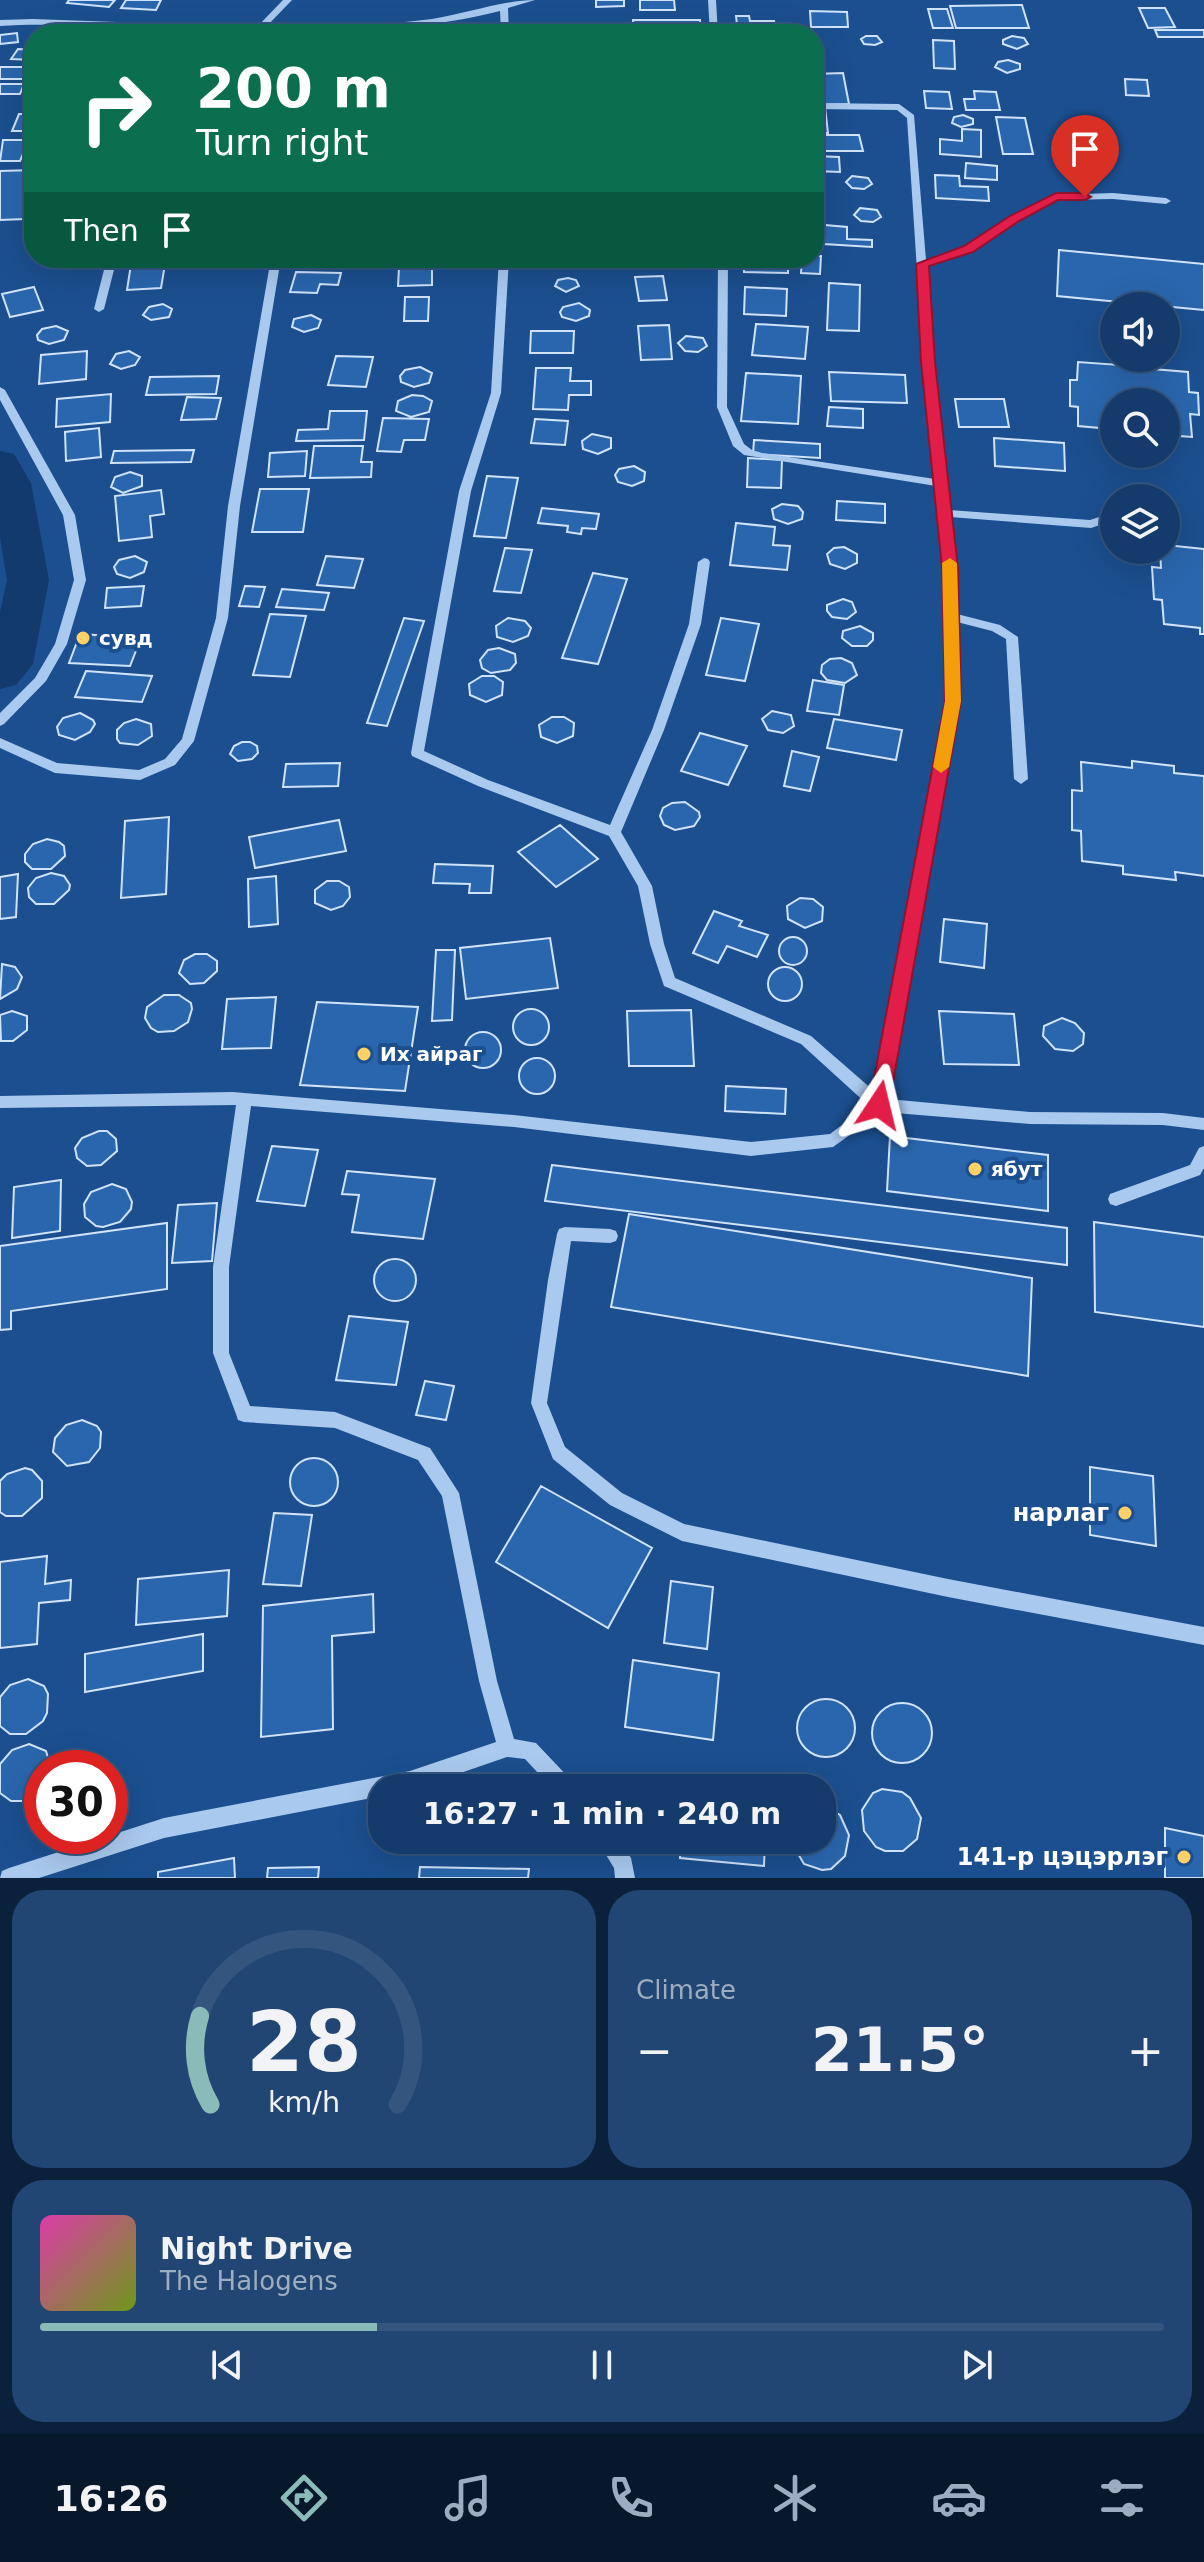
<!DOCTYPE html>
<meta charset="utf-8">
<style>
:root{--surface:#143b6b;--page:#214673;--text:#f1f3f6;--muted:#9dadc1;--line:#33557e;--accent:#8bbbb9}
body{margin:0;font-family:"DejaVu Sans",sans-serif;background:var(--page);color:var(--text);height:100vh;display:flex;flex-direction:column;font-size:30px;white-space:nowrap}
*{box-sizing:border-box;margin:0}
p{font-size:26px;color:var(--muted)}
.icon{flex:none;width:44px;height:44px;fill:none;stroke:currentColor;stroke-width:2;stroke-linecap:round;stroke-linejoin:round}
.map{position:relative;height:1878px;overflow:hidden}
.drawer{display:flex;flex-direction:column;gap:12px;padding:12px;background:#0b203b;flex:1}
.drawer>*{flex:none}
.hud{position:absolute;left:24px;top:24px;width:800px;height:244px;border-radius:32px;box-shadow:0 8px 32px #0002,0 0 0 2px var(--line);background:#0b6e4f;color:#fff;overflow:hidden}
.buttons{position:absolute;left:1100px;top:292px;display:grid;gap:16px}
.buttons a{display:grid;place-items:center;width:80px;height:80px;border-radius:50%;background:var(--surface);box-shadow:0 8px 32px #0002,0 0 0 2px var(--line);font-size:40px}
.speed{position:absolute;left:24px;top:1750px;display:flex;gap:16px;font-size:40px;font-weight:700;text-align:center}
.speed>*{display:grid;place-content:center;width:104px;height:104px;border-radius:50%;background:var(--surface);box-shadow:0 8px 32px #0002,0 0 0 2px var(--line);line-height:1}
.speed .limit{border:12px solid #d22;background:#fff;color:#111}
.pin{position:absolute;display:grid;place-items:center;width:68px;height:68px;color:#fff;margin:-82px -34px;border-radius:50% 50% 50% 0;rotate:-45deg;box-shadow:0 0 8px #0007}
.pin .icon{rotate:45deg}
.me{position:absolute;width:88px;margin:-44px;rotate:10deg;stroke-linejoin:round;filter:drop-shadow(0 0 6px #0008)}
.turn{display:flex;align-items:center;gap:28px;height:168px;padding:0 40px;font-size:36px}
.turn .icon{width:104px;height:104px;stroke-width:2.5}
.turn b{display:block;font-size:56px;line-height:68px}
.then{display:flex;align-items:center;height:76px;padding:0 40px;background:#0003;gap:16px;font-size:30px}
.big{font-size:60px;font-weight:700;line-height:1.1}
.drawer .card{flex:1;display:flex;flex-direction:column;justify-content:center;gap:12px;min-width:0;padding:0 28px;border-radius:32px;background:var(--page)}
.drawer .dial{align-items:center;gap:0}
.dial svg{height:208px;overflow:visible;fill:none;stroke:var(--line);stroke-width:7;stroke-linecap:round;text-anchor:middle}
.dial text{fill:var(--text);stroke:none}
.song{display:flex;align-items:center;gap:24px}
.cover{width:96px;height:96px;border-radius:12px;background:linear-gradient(135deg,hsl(320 70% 55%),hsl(80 70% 35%))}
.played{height:8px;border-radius:4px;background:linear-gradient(90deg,var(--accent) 30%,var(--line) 30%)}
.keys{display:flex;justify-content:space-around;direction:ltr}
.heat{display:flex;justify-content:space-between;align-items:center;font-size:44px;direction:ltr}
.drawer .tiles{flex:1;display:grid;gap:12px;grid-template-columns:1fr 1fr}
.card:last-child{grid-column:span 2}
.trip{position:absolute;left:368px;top:1774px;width:468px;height:80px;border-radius:32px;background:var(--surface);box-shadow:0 8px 32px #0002,0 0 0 2px var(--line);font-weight:700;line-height:80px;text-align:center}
.tabs{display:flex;height:128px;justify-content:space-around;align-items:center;background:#08182b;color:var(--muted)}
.tabs .icon{width:56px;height:56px}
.tabs .active{color:var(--accent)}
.tabs b{font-size:36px;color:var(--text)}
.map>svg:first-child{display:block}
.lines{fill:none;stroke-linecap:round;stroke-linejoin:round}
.canal{fill:#123a6d;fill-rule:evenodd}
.building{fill:#2a66ad;stroke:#cfe3fa;stroke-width:2}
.minor{fill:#a9c9ee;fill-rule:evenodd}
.route{fill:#e11d48;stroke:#92132f;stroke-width:2}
.slow{fill:#f59e0b}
.poi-dot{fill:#ffd166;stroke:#1b4f8f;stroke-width:3}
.labels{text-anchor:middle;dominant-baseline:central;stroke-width:8;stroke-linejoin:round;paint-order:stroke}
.poi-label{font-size:20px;font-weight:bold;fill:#fff;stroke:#1b4f8f;text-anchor:start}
.near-poi-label{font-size:24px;font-weight:bold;fill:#fff;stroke:#1b4f8f;text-anchor:end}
</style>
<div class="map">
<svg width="1204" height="1878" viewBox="0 0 1204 1878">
<rect width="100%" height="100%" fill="#1b4f8f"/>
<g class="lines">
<!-- canal -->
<path class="canal" d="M0 451 14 454 31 483 49 580 33 664 16 685 0 689V612L7 580 0 538Z"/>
</g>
<!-- building -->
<path class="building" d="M69 0H115L109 7 67 3Z
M126 0H161L156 10 121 8Z
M596 0H624V6L596 7Z
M640 0H674L675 10H640Z
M1022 5 1029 28H956L950 6Z
M1139 8H1165L1175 27 1148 28Z
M928 9H947L953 28H933Z
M810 11 847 12 848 27H811Z
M736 16H749L750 21H774L776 33H738Z
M633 20H700L701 34H634Z
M551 26H616V34H551Z
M1155 30H1204V37H1158Z
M17 33 18 42 0 44V35Z
M866 36H877L882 42 875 45 864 44 861 39Z
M1012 36 1024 38 1028 44 1017 49 1003 44V40Z
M933 40 954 41 955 69 934 68Z
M18 49 34 50V60L11 59Z
M1008 60 1020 64V69L1007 73 995 67 998 62Z
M0 67H31L26 79H0Z
M843 73 849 104 814 105V74Z
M1125 79 1147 80 1149 96 1126 95Z
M0 84H24L20 94H0Z
M924 91 949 92 952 109 926 108Z
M974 91 996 92 1000 110H966L964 99H975Z
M814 107H825L828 133H814Z
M19 114H34V131H12Z
M963 115 973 119V124L961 127 952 123 954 117Z
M996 117 1025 118 1033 154H1003Z
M962 129 981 130V157L940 154V139L962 141Z
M816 135H859L863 151H819Z
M3 140H29L20 161H0Z
M814 156 839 157 840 172 815 171Z
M966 163 997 166V180L965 178Z
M34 170V186L24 219 0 220V171Z
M935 175 959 176 960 186 988 187 989 201 936 198Z
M852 176 868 178 872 184 864 189 852 188 846 182Z
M860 208 877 210 881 217 873 222 861 221 854 215Z
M825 225 847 227V239L872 240V247L824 244Z
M1059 250 1204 264V310L1057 296Z
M814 256H821L820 274 801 273 802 258Z
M132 258H166L161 288 127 290Z
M336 258H397V266L335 268Z
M579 258H623V265H579Z
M743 258H788V273L744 272Z
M432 267V285L398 286 399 268Z
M296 272 341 273 338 285 320 284 317 293 290 292Z
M663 276 667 300 639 301 635 277Z
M568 278 576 280 579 286 566 292 555 286 558 280Z
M829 283 860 285 859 331 827 330Z
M34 287 43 310 10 317 2 294Z
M745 287 787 289 786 316 744 314Z
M405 297H429L428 321H404Z
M579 303 590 310 589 316 576 321 562 317 560 312 563 307Z
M163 304 172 309 169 317 151 320 143 315 149 307Z
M311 315 321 320 318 328 304 332 292 327 294 319Z
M756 324 808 327 805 359 752 355Z
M669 325 672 359 641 360 638 326Z
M56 326 68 331 64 340 49 344 38 340 37 335 42 329Z
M531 331H574L573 353H530Z
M686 336 703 338 707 346 698 352 685 351 678 343Z
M87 351 86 379 39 384 41 355Z
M129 351 140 357 135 365 121 369 110 364 116 354Z
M336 356 373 357 366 387 328 385Z
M1118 360 1153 364V369L1188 372 1189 392 1198 393 1199 415 1190 414 1192 437 1166 435V402H1114V434H1111V429L1078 426V407L1070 406V380H1077L1078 362 1119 365Z
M420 367 432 373 429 383 414 387 401 382 400 376 405 370Z
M536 368H571L570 381H591V395H569L568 410 533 409Z
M829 372 905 375 907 403 831 401Z
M746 373 801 376 798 424 741 421Z
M219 376 216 394 146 395 150 377Z
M111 394 110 422 56 427 57 399Z
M412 395 423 396 432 401 429 412 411 417 396 411 398 401Z
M187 397 221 398 216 419 181 420Z
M955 399H1004L1009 427H959Z
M829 407 863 409V428L827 426Z
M330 411H367L364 440 296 441 298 430 328 429Z
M383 418 429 419 425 440H404L401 452 377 451Z
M535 419 568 421 565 445 531 443Z
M99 428 101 457 66 461 65 432Z
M592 434 611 438V448L598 454 583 449 582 441Z
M994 438 1064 443 1065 471 995 466Z
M754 440 820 444V458L753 454Z
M314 446H363L361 462H372L371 477 310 478Z
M194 450 191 462 111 463 114 451Z
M307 451 305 476 268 477 270 453Z
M748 458 782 460 781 488 747 487Z
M634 466 645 472 644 481 632 486 618 482 615 475 619 469Z
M130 472 142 476V486L123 493 111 487 115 477Z
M487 476 518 478 506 538 474 536Z
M260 489H309L303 532H252Z
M161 490 164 514 150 516 152 537 119 541 115 496Z
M837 501 885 504V523L836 520Z
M782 504 798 506 803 512 802 519 788 524 774 519 772 509Z
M542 508 599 514 596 529 582 528 581 534 567 532 568 526 538 523Z
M736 523 775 527 773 545 790 546 787 570 730 565Z
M1166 545 1204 549V634H1200V628L1164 624 1162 600 1154 599 1152 567 1161 568 1160 550H1166Z
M844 547 857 554V563L845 569 830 564 827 554 834 548Z
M505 548 532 550 521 593 494 591Z
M135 556 147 562 144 572 130 578 117 574 114 567 119 560Z
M326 556 363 559 354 588 317 585Z
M593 573 627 579 598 664 562 658Z
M144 586 141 606 105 608 107 588Z
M245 586 265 587 259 607 239 606Z
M282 589 329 593 324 610 276 607Z
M843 599 852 602 856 612 847 619 832 617 827 611V605Z
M270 614 306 616 290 677 253 675Z
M404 618 424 621 387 726 367 723Z
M508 618 525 621 531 628 528 636 513 642 497 637 496 626Z
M721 618 759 624 745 681 706 675Z
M860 626 873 633V640L867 646H852L842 638 843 631Z
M80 634 141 638 130 666 69 663Z
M499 648 515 654 516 663 510 670 491 673 482 668 480 660 488 650Z
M841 658 852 663 857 675 845 683 827 680 821 673 822 665 830 659Z
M86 671 152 676 142 702 75 697Z
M482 676H494L503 682 502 695 486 702 470 695 469 684Z
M813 680 844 685 839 715 807 711Z
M772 711 791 715 794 726 783 733 768 730 762 719Z
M80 713 93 720 95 724 90 732 75 740 59 735 57 727 63 718Z
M552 717H564L574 723 573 736 557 743 541 737 539 725Z
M136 719 151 724 152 736 138 745 120 743 117 739V730L124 723Z
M834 719 902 730 896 760 827 748Z
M700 733 747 746 728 785 681 771Z
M242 742H250L257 746 258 753 252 759 238 761 230 754 234 746Z
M792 751 819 757 810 791 784 786Z
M1132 761 1174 766V773L1204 776V876L1175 872 1176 880 1123 874V866L1082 861 1081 831 1072 830V790L1082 791 1081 762 1132 768Z
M340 763 338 786 283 787 286 764Z
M685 802 699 812 700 817 694 826 675 830 664 825 660 816 663 808 672 803Z
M169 817 166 894 121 898 125 821Z
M339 820 346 851 255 868 249 837Z
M560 825 598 859 556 887 518 852Z
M47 839 59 842 64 846 65 856 51 869H32L25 862V854L33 844Z
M435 864 493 866 491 893H469L470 884 433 883Z
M51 873 64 876 70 885 69 890 54 904H36L29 897 28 888 36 878Z
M18 874 16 917 0 919V877Z
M276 876 278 924 249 927 248 879Z
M327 881H339L349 887 350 897 343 906 331 910 315 903V890Z
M800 898 813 899 823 907 822 921 805 928 788 919 787 906Z
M714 911 742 921 739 926 768 935 757 957 727 946 718 963 693 953Z
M944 919 987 924 984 968 940 962Z
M779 951a14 14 0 1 1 28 0a14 14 0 1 1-28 0Z
M550 938 558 988 466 999 460 948Z
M436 950H455L452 1020 432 1021Z
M195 954H207L217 961V971L204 983 190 984 179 973 184 960Z
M2 964 15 967 22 977 17 989 0 999Z
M768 984a17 17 0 1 1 34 0a17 17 0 1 1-34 0Z
M164 995H179L191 1003 192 1009 188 1022 174 1031 158 1032 151 1028 145 1018 147 1007Z
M276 997 271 1048 222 1049 227 999Z
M317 1002 418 1007 405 1091 300 1085Z
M513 1027a18 18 0 1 1 36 0a18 18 0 1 1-36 0Z
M691 1010 694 1066H629L627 1011Z
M12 1011 27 1016V1030L13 1041H1L0 1015Z
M939 1011 1014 1014 1019 1065 944 1064Z
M1062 1018 1075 1023 1084 1033 1083 1044 1073 1051 1055 1049 1043 1036 1044 1026Z
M465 1050a18 18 0 1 1 36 0a18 18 0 1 1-36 0Z
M519 1076a18 18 0 1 1 36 0a18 18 0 1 1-36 0Z
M726 1086 786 1089 785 1114 725 1111Z
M99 1131H107L116 1139 117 1151 101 1165 87 1166 77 1158 75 1148 82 1138Z
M890 1136 1048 1155V1211L887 1191Z
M272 1146 318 1150 305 1206 257 1201Z
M552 1165 1067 1228V1265L545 1201Z
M347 1171 435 1179 423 1239 352 1232 359 1195 342 1194Z
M61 1180 60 1231 12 1238 14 1187Z
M112 1184 126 1189 132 1202 131 1209 120 1222 103 1227 96 1226 85 1217 84 1204 91 1192Z
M217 1203 212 1261 172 1263 178 1205Z
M629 1214 1032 1278 1028 1376 611 1307Z
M1094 1222 1204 1237V1327L1095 1312Z
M167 1223V1289L11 1311V1329L0 1330V1246Z
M374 1280a21 21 0 1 1 42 0a21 21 0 1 1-42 0Z
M349 1316 408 1322 396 1385 336 1380Z
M425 1381 454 1386 446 1420 416 1415Z
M82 1420 97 1426 101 1432 100 1448 89 1462 67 1466 53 1452 55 1438 66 1425Z
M290 1482a24 24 0 1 1 48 0a24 24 0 1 1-48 0Z
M1090 1467 1153 1476 1156 1546 1090 1535Z
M25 1468 32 1470 42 1481V1498L22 1516H6L0 1512V1481L7 1474Z
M541 1486 652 1548 608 1628 496 1562Z
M274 1513 312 1515 301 1586 263 1584Z
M47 1556 45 1584 71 1580 70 1600 39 1603 37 1644 0 1648V1562Z
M229 1570 227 1616 136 1625 138 1579Z
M671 1581 713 1587 707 1649 664 1643Z
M373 1594 374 1632 332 1636 333 1729 261 1737 263 1606Z
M203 1634V1671L85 1692V1654Z
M633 1660 719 1673 713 1740 625 1727Z
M28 1679 44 1686 48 1694 47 1713 43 1721 26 1734H10L0 1726V1697L10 1685Z
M797 1728a29 29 0 1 1 58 0a29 29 0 1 1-58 0Z
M872 1733a30 30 0 1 1 60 0a30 30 0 1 1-60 0Z
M29 1744 46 1751 51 1768H42V1790L36 1796 27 1801H11L0 1793V1764L12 1750Z
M882 1789 902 1792 910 1798 921 1818 917 1839 903 1851H885L876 1847 864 1831 862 1810 873 1793Z
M822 1805 840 1815 849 1835 845 1856 831 1869 822 1870 804 1864 790 1840H822Z
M1165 1828 1204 1836V1878H1165Z
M460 1840H537V1847Z
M681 1840H765L764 1866 680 1858Z
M234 1858 235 1878H158V1872Z
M319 1867 318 1878H267L268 1868Z
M420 1867 529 1869 528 1878H419Z"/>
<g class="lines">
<!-- minor -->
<path class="minor" d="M283 0H292L266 27C322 28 377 26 432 19 465 14 504 0 535 0L508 8 509 34H501L500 11C377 42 247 31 122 27 81 26 41 23 0 26V20L33 19 257 27Z
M708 0H716L718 34H710Z
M814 103 899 104 914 115 926 260 966 247 1011 216 1053 195 1113 193 1166 198 1171 201 1166 204 1113 199 1058 200 1017 220 972 251 926 266 933 362 949 510 1090 520 1114 512V520L1091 528 950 517 956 568 957 614 1000 625 1018 637 1028 779 1021 784 1014 779 1006 639 992 631 957 622 959 701 888 1099 1030 1112 1163 1113 1204 1118V1130L1163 1125 1030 1124 882 1112 833 1147 751 1156 514 1127 251 1106 229 1267V1353L250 1406 335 1412 430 1448 459 1493 497 1681 514 1739 536 1743 572 1781 575 1788H552L525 1759 507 1757 417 1788H382V1796L164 1838 39 1878H0L2 1871 9 1868 164 1818 410 1771 496 1742 479 1681 442 1496 418 1460 335 1428 244 1422 238 1420 236 1414 213 1353V1267L236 1105 0 1108V1096L233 1092 514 1115 751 1142 830 1134 868 1105 801 1044 664 986 650 944 638 886 609 836 478 786 412 756 411 753 459 491 491 393 499 258H509L501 393 471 491 424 751 488 780 610 825 652 730 689 624 698 562 704 558 708 559 710 562 701 624 664 730 621 832 652 886 664 944 675 978 811 1036 874 1091 947 701 944 568 936 486 744 455 733 446 717 407 718 258H728L727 407 744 444 752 450 762 453 935 479 923 362 907 118 897 110 814 109Z
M107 258H117L104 309 99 312 94 309Z
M271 258H281L240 506 228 618 194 741 175 765 140 780 55 773 0 748V738L57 763 139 770 165 759 182 739 216 618 228 506Z
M0 387 5 390 75 515 86 580 67 644 46 681 4 724 0 726V713L35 678 55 644 74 580 63 515 0 400Z
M1204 1146V1168L1200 1175 1116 1206 1110 1204 1108 1199 1110 1194 1190 1165 1199 1148Z
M565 1227 610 1229 616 1231 618 1236 616 1241 610 1243 571 1241 547 1403 565 1447 622 1493 684 1524 948 1579 1204 1627V1645L948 1597 682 1541 610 1505 553 1459 531 1403 548 1280 557 1234 559 1229Z
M597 1840H619L631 1858 635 1878H615L614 1868Z"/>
</g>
<!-- route -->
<path class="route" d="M1056 193H1085L1091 197 1085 200H1058L1019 221 973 252 929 266 935 362 958 568 961 701 889 1105 886 1111 879 1113 872 1111 869 1105 945 701 942 568 921 362 916 264 964 246 1010 216Z"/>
<!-- slow -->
<path class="slow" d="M950 558 957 563 961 701 949 767 941 773 933 767 945 701 942 563Z"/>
<!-- markers -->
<g class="poi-dot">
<circle cx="83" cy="638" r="8"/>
<circle cx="364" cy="1054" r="8"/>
<circle cx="975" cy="1169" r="8"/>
<circle cx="1125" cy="1513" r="8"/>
<circle cx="1184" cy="1857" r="8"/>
</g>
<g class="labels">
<!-- poi labels -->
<g class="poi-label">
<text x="99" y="638">сувд</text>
<text x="380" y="1054">Их айраг</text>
<text x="991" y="1169">ябут</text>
</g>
<!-- near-poi labels -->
<g class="near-poi-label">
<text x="1109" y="1513">нарлаг</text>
<text x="1168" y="1857">141-р цэцэрлэг</text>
</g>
</g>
</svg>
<div class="buttons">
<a><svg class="icon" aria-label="sound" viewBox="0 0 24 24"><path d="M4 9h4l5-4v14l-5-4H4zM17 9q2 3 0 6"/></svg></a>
<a><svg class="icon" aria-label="search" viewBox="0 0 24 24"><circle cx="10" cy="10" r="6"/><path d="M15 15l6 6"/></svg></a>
<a><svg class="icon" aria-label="layers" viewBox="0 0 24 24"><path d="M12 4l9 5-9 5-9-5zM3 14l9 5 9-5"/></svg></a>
</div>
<div class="speed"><div class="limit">30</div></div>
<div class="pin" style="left:1085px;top:197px;background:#d93025"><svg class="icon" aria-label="arrive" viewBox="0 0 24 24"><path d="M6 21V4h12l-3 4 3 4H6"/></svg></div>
<svg class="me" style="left:879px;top:1105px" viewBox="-20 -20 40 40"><path d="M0-17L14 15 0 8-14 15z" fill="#e11d48" stroke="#fff" stroke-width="4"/></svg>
<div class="trip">16:27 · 1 min · 240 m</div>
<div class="hud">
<div class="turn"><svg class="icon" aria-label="right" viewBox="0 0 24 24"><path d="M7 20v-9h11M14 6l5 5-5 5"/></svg><div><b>200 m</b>Turn right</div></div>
<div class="then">Then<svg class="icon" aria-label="arrive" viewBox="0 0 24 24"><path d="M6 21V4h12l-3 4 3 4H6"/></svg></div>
</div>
</div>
<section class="drawer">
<div class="tiles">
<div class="card dial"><svg viewBox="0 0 100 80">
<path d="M14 69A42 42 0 1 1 86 69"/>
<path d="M14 69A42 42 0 0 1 10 35" stroke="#8bbbb9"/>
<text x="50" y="56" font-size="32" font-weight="700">28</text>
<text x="50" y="72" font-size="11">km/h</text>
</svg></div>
<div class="card"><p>Climate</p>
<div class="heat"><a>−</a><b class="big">21.5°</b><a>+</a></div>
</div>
<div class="card">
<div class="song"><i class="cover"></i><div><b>Night Drive</b><p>The Halogens</p></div></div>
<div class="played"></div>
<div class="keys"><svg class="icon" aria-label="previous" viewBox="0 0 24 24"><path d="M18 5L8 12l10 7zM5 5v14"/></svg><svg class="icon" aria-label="pause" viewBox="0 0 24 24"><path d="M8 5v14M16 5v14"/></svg><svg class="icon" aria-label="next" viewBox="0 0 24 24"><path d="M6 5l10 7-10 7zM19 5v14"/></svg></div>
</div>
</div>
</section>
<nav class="tabs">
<b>16:26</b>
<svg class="icon active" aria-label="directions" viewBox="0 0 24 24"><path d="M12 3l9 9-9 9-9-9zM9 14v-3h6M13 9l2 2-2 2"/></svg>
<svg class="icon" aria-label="music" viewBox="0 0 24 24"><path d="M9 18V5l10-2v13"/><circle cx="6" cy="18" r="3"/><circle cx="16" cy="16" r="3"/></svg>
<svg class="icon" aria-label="phone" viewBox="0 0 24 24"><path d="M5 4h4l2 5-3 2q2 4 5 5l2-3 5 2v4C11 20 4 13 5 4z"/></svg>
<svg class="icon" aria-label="climate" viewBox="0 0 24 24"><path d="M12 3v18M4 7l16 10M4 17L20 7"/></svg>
<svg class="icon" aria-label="car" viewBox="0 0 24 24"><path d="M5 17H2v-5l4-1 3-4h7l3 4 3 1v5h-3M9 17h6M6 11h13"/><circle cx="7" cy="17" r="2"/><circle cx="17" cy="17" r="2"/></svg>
<svg class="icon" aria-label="filters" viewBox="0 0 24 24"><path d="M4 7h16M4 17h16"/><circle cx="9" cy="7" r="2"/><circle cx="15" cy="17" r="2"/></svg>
</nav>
